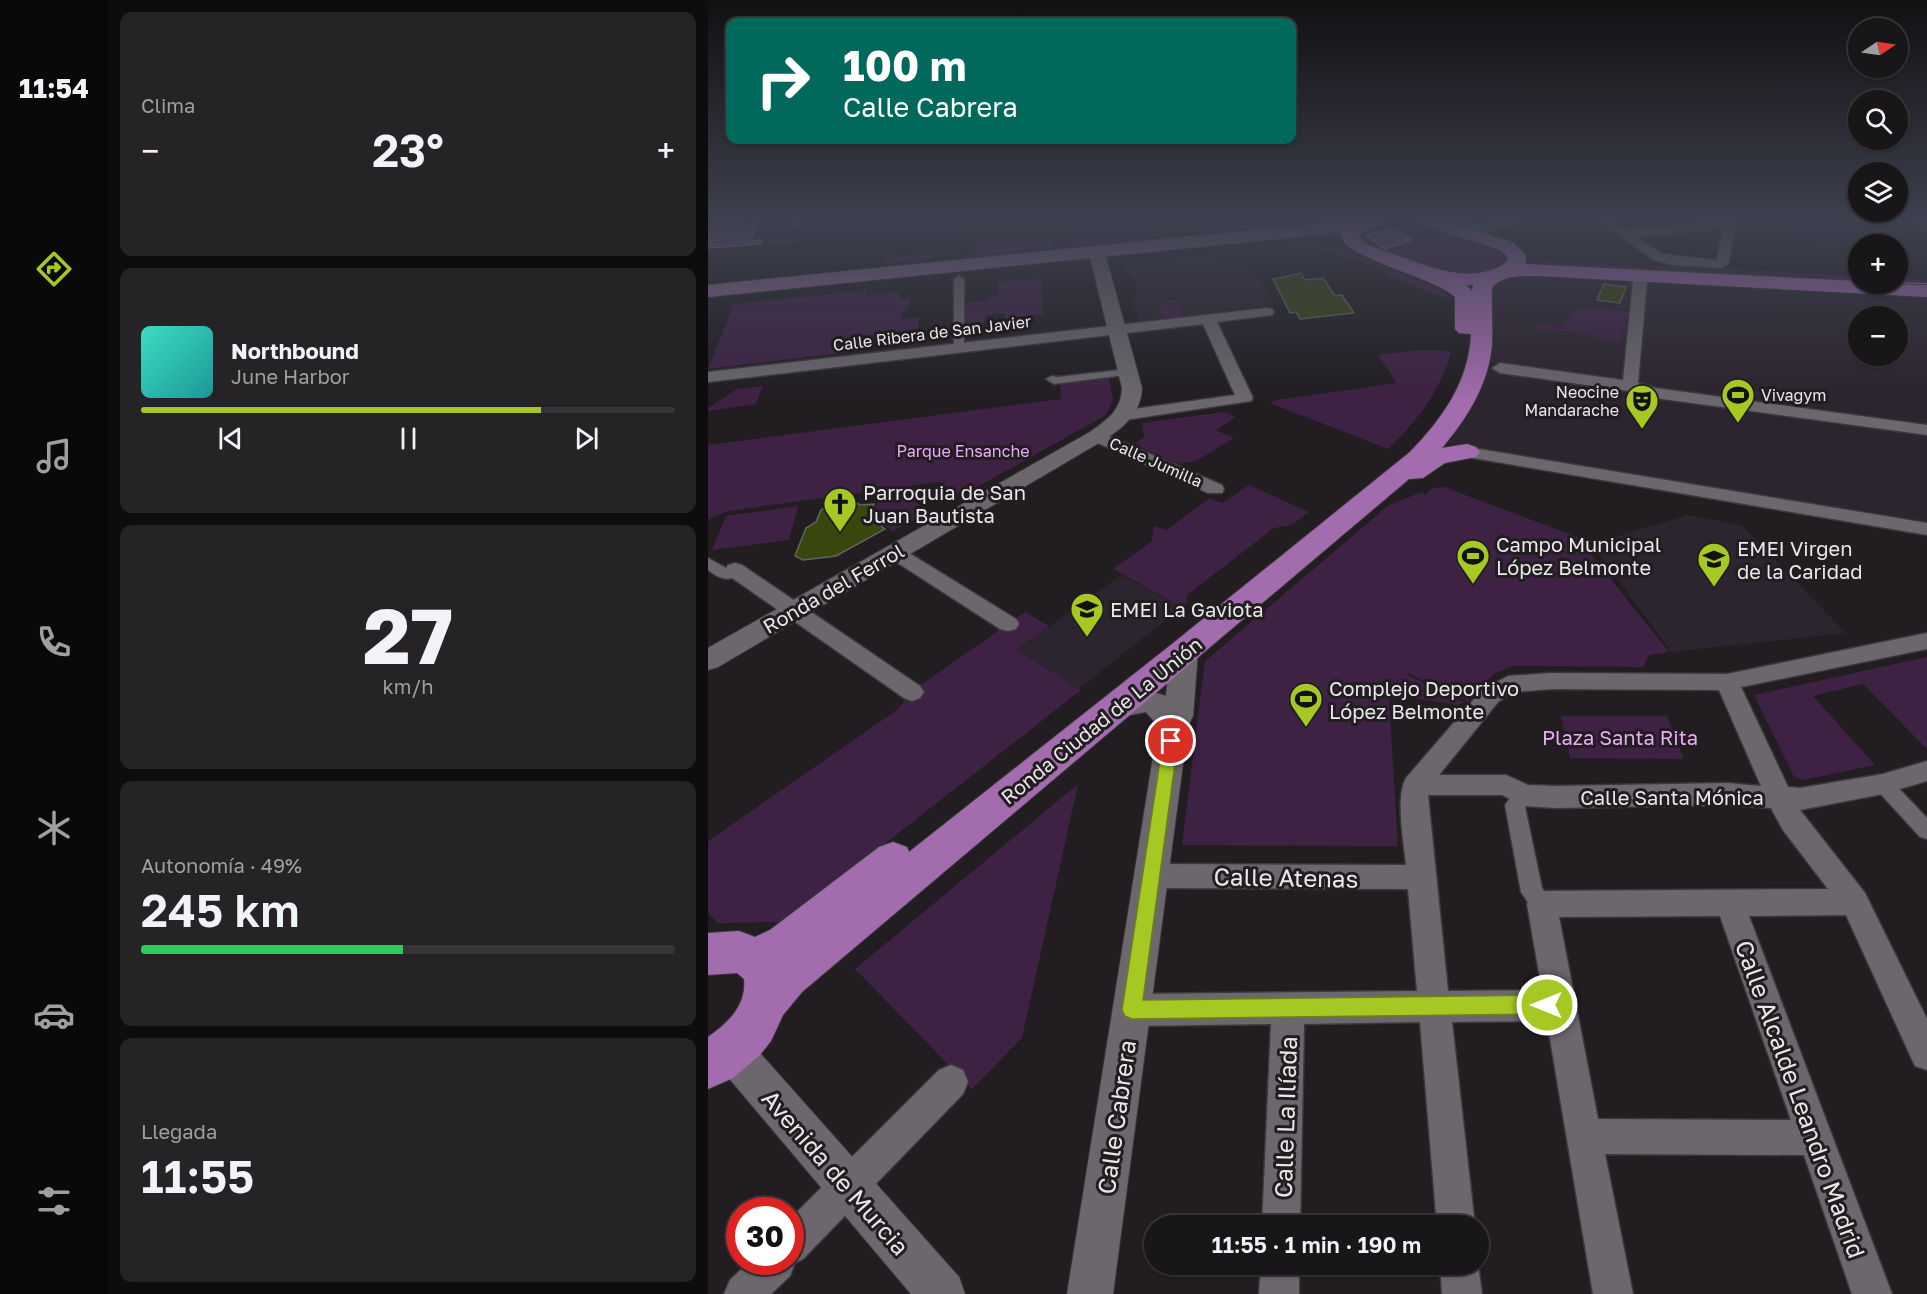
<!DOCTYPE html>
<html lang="es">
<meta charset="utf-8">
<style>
:root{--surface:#191619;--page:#262326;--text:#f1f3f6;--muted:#9f9fa2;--line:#373538;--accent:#a5c823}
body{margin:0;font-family:"Golos Text",sans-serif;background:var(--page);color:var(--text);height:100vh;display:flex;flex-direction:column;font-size:22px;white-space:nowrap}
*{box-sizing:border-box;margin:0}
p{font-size:20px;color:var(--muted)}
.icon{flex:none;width:33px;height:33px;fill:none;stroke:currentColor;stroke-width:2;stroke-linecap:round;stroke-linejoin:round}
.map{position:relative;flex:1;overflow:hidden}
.side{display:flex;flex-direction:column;gap:12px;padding:12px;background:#0e0c0e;width:600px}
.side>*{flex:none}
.hud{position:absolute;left:18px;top:18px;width:570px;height:126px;border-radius:12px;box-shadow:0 2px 4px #0004,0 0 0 2px var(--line);background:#00695c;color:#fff;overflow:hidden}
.needle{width:39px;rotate:77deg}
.tools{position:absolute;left:1140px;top:18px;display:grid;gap:12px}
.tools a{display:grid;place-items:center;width:60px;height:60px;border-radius:50%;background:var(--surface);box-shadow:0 2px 4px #0004,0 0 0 2px var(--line);font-size:30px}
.speed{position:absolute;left:18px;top:1197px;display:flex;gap:12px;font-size:30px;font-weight:700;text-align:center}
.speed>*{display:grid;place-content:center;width:78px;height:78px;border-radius:50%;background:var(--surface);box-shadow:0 2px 4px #0004,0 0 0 2px var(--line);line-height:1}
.speed .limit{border:9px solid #d22;background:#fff;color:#111}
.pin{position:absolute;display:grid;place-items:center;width:51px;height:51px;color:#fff;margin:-26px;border:3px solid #fff;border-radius:50%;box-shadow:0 2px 6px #0007}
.me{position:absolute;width:66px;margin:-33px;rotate:270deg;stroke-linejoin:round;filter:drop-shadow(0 0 4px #0008)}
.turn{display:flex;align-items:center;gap:21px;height:126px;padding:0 18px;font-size:27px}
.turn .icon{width:78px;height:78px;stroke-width:2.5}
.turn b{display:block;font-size:42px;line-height:51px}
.big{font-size:45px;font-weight:600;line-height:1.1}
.side .card{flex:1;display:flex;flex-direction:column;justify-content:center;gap:9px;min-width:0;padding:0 21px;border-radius:12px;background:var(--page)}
.side .dial{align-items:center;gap:0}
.dial b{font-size:78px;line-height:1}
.song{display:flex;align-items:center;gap:18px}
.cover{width:72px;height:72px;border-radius:9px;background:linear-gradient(135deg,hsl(170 70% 55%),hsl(180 70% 35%))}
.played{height:6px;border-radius:3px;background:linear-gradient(90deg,var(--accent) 75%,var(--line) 75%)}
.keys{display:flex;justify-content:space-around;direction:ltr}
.heat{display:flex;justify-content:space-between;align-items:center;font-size:33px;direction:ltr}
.charge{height:9px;border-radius:4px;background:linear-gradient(90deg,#34c759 49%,var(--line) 0)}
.trip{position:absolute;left:436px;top:1215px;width:345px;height:60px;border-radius:30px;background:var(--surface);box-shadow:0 2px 4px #0004,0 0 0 2px var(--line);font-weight:600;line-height:60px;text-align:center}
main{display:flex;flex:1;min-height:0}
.tab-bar{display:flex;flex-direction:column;width:108px;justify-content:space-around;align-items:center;background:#0a090a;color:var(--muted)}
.tab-bar .icon{width:42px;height:42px}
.tab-bar .selected{color:var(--accent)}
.tab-bar b{font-size:27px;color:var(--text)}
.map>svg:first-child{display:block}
.built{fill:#2c242e;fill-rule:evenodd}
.green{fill:#3e2243}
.water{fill:#774a80;stroke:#9a79a0;stroke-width:1.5}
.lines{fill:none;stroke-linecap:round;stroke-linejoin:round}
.stream{stroke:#9a79a0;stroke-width:4}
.building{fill:#39460e;stroke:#63665f;stroke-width:1.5}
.pedestrian-casing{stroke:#3b383c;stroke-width:3}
.minor-casing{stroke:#3b383c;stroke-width:3}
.tertiary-casing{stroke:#3b383c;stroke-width:2}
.secondary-casing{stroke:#3b383c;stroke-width:2}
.primary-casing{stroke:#3b383c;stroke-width:2}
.pedestrian{fill:#6c676d;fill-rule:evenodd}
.minor{fill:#6c676d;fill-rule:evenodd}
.tertiary{fill:#6c676d;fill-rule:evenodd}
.secondary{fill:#88698e;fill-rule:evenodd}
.primary{fill:#a36cae;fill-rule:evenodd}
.route{fill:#a5c823;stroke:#6b8217;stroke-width:1.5}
.labels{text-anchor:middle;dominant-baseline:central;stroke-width:6;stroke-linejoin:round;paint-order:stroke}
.far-street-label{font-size:16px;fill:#eae7ea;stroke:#211d21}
.far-poi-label{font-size:16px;fill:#eae7ea;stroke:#211d21;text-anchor:end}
.far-park-label{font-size:16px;fill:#ecaaf9;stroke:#211d21}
.poi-label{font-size:20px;fill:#eae7ea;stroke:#211d21;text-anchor:start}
.street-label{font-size:20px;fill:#eae7ea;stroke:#211d21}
.park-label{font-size:20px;fill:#ecaaf9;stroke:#211d21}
.near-street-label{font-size:24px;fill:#eae7ea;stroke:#211d21}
</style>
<main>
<nav class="tab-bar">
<b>11:54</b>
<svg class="icon selected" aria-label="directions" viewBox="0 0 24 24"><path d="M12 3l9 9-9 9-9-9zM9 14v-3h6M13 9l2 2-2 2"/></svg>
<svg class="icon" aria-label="music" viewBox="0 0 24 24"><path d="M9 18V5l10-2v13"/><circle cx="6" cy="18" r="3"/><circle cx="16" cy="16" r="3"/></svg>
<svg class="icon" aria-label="phone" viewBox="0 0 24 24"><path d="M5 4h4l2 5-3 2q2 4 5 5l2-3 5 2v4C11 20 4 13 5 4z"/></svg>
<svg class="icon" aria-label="climate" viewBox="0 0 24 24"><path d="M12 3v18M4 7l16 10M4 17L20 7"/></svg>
<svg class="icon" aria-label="car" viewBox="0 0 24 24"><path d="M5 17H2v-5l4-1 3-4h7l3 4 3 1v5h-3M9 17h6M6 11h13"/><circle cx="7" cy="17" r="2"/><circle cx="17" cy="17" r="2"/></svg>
<svg class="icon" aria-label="filters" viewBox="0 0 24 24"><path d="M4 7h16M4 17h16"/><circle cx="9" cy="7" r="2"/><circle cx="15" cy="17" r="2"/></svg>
</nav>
<section class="side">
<div class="card"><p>Clima</p>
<div class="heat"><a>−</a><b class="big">23°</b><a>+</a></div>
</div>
<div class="card">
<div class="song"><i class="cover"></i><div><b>Northbound</b><p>June Harbor</p></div></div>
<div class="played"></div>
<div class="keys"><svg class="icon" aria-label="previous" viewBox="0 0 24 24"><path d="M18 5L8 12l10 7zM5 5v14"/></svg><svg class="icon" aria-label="pause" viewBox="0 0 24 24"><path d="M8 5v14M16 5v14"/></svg><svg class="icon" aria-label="next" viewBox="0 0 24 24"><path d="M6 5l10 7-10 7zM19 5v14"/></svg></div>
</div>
<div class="card dial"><b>27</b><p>km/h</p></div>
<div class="card"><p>Autonomía · 49%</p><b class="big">245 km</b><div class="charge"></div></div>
<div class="card"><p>Llegada</p><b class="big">11:55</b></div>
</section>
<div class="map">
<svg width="1219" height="1294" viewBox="0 0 1219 1294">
<rect width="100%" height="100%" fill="#211d21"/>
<!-- built -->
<path class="built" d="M1045 219H1193L1219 231V236L1110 248 1074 227 1044 224Z
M490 254 541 260 566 305 431 321 424 299 430 295 424 275 416 274 413 262Z
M802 271 1219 297V529L747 447 740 443 736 438 776 374 782 369 791 368 783 362 781 356 773 292ZM1150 316H1190V356H1150Z
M979 515 1034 525 1138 633 963 652 884 544Z
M413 575 474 607 371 689 308 650Z"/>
<!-- green -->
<path class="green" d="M131 219H369L88 243 59 245 62 238 42 239 48 228 67 226 65 231H68L70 228 130 223Z
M673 219H715L727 222 798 246 810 258 762 280 655 248 641 234Z
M439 227 442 236 433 237 434 243 370 249 362 246 360 233 389 231 391 236 407 234 406 230Z
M342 236 344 248 319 250 313 255 253 261 256 254 266 253V242L296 239 297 245 314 243V239Z
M599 243 626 246 684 269 681 270 609 248 561 247Z
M225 252 224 260 176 264 178 257Z
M830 260 933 267 941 271 828 267Z
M945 265 1150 276V284H1190V278L1219 279V291L947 272Z
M687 271 734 289 744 300 677 275Z
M333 278 335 314 298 318 296 313 277 315 276 323 253 325 254 303 281 300V297L290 296 289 282Z
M159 290V296L192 291 191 299 202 298 200 310 194 311 193 319 211 317 210 329 154 336 151 351 0 369 26 304Z
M469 300 475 316 456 318 450 302Z
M871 306 920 312 918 329H914L913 340 883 337V334L821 328 835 324 854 327Z
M711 350 743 351C733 391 709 421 680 449L562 403 568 400 689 383 670 355Z
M401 378 405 400 398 415 253 496 231 482 20 511 0 520V445L353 399 352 384Z
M55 386 48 404 0 411V408L29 389Z
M515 412 528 417 508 430 526 438 488 461 470 464 426 444 436 437 434 423Z
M541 485 601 512 584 525 566 528 479 595V603L474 607 405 569 444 541 446 526 458 530 502 498 514 503Z
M736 487 883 542 882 553 961 652 941 655 935 667 806 666 785 674 760 702 699 673 701 676 756 702 750 705 699 697 681 700 690 846 474 845 497 661 681 505 714 492 717 495 725 488Z
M195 495 223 511 185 531 164 517 170 500Z
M90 506 81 540 4 550 18 516Z
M317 612 341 626 308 650 373 690 77 922 10 923 0 913V841L189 710 204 691Z
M1219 657V749L1155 684 1105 696 1167 765 1095 780 1086 777 1046 695Z
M853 716H959L976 759 862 758Z
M370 784 314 1038 264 1089 147 969Z"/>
<!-- water -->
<path class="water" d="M52 219 42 241 54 240 53 244 0 248V225Z
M683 227 703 240 677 249 659 236Z"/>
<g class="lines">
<!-- stream -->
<path class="stream" d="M1185 284 1219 285"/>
</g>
<!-- building -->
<path class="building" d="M593 273 597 280 615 278 627 296 634 295 646 313 592 319 588 312 582 313 565 279Z
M896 284 918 287 912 303 889 300Z
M143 501 153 505 166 504 162 518 177 529 128 556 95 560 87 556 98 528 108 522 113 510 124 503Z"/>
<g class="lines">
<!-- pedestrian casing -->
<g class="pedestrian-casing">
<path id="pedestrian" d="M251 276 256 279V348L251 351 246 348V279Z
M421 369 425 370V374L346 384 338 379 344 376 349 377Z
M0 558 18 568 27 565 35 570C23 584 12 579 0 570Z
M1175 776 1182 779 1219 818V839L1212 837 1168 789 1165 784 1168 779Z
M816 787 823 789 826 795 817 807 834 888 845 904 842 911 834 914 826 911 813 892 797 805 809 789Z"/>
</g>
<!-- minor casing -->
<g class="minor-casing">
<path id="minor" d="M0 219H15L13 221 0 223Z
M84 219H96L91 226 87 228 81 224Z
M888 219H901L920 231 1029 219 1020 264 1014 268 966 265 946 260ZM1015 228 1009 260 954 254 929 237Z
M1195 219H1210L1219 223V231Z
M932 277 939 281 930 383 948 388 1219 425V435L947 398 921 391 792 373 784 368 792 363 915 380 925 281Z
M559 308 564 309 566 312 564 315 509 322 545 398 543 401 417 420 411 419 409 415 411 411 527 395 495 324 0 382V372Z
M389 431 514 485 516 489 514 493H500L383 440 380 436 383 432Z
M759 447 1219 523V535L753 456 750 452 753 448Z
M186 546 193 548 308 619 311 624 308 629 300 631 292 629 179 556 176 552 179 548Z
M27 563 34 565 212 686 216 692 212 698 204 701 196 698 20 575 17 570 20 565Z
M1219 633V649L1033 687 1080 787 1092 788 1175 774 1219 761V781L1175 794 1092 810 1157 893 1219 1019V1070L1207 1066 1138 915 1041 916 1184 1294H1144L1096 1155 897 1154 925 1294H885L839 1021 744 1022 767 1226H729L712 1022 596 1024 592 1226H554L563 1024 424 1026 413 1021 408 1010 413 999 424 994 709 991 700 889 443 888 433 885 429 876 433 867 443 864 698 865C696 841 687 798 698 778L774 690 800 676 843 673 1019 674ZM843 689 1011 690 1053 786 1019 783 847 786 820 785 798 775H731L790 702 805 692ZM720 795H794L816 806 847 808 1019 805 1063 808 1075 830 1120 889 834 891 824 895 819 904 834 990 740 991ZM1012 916 1083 1120 890 1119 851 917Z
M243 1065 255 1070 260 1082 255 1094 95 1259 87 1263 82 1276 63 1294H16L22 1280 41 1262H82V1219L231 1070Z
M553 1264H591V1294H551Z
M732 1264H770L774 1294H734Z"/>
</g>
<!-- tertiary casing -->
<g class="tertiary-casing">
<path id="tertiary" d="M793 219H815L813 222 774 232 733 228 726 224 733 220 774 224Z
M390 252 398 257 434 388C433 413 416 427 396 440L10 667 0 670V648L382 432C399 420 413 411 414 388L382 257Z
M476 643 486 645 490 652 485 716 480 726 405 1294H359L450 726 438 712 407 718 397 715 393 707 397 699C419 693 435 688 458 696L462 652 466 645Z
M23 1030 37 1036 251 1277 257 1294H203L9 1064 3 1050 9 1036Z"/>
</g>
<!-- secondary casing -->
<g class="secondary-casing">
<path id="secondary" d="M656 219 666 220 668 223 660 228 627 233 0 297V285Z"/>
</g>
<!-- primary casing -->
<g class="primary-casing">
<path id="primary" d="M655 219H681C674 228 659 227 650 235L656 243C667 248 680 252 691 256 726 269 766 285 799 262L800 257 792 250 709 223 707 219H731L804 242 818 255V264L1150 281V284L1219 285V297L831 276C813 276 797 274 784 287 783 306 785 325 784 344 781 384 759 418 734 448L759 444 768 447 772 452 768 457 737 463 715 478 701 479 94 992 75 1015 63 1041 52 1055 25 1078 0 1089V1037C20 1023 39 1005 36 979L29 973 0 975V933L31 931 47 937 62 930 171 847 185 842 199 847 201 852 464 644 702 452C734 419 761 382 763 334L751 333 747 329V297C725 276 636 259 632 234 638 225 645 221 655 219ZM758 285H765L764 291Z"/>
</g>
<!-- pedestrian -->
<use href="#pedestrian" class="pedestrian"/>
<!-- minor -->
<use href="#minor" class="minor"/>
<!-- tertiary -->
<use href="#tertiary" class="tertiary"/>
<!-- secondary -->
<use href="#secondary" class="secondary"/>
<!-- primary -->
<use href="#primary" class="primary"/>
</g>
<!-- sky -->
<linearGradient id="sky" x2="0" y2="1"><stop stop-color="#121012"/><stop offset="0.55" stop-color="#3d404e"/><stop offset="1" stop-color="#3d404e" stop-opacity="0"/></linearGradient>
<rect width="1219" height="400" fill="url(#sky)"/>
<!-- route -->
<path class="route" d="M463 735 468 737 470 741 435 1000 839 995 846 998 849 1005 846 1011 839 1014 424 1019 417 1016 414 1010 455 741 457 737Z"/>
<!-- icons -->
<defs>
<g id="stadium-pin" transform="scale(1.725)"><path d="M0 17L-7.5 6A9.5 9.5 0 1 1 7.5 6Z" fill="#a5c823" stroke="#211d21"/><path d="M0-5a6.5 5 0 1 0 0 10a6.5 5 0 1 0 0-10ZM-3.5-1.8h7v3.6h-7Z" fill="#111"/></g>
<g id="theatre-pin" transform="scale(1.725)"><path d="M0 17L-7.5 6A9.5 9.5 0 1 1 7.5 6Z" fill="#a5c823" stroke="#211d21"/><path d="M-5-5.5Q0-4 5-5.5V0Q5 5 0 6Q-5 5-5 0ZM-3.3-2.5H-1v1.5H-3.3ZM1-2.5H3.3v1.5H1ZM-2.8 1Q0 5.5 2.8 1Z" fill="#111"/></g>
<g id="church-pin" transform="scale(1.725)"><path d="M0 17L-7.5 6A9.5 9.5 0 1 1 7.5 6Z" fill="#a5c823" stroke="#211d21"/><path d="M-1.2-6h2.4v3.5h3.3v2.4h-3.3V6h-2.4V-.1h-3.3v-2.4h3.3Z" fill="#111"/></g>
<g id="school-pin" transform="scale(1.725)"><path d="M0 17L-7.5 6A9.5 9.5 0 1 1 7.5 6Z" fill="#a5c823" stroke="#211d21"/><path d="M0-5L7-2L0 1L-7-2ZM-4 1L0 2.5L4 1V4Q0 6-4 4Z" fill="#111"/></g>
</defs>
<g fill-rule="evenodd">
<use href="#stadium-pin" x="1030" y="395"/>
<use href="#theatre-pin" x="934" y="401"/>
<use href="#church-pin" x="132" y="504"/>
<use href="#stadium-pin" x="765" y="556"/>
<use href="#school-pin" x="1006" y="559"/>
<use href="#school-pin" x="379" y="609"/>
<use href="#stadium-pin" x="598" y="699"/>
</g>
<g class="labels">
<!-- far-street labels -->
<g class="far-street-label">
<text transform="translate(224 333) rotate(-7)">Calle Ribera de San Javier</text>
<text transform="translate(448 462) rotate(24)">Calle Jumilla</text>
</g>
<!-- far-poi labels -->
<g class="far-poi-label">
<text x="911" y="392">Neocine<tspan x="911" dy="18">Mandarache</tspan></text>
<text x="1053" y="395" text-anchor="start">Vivagym</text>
</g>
<!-- far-park labels -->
<g class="far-park-label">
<text x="255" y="451">Parque Ensanche</text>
</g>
<!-- poi labels -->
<g class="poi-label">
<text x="155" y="492">Parroquia de San<tspan x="155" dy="23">Juan Bautista</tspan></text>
<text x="788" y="544">Campo Municipal<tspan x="788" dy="23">López Belmonte</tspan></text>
<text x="1029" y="548">EMEI Virgen<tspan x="1029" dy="23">de la Caridad</tspan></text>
<text x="402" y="609">EMEI La Gaviota</text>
<text x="621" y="688">Complejo Deportivo<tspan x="621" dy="23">López Belmonte</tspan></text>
</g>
<!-- street labels -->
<g class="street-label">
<text transform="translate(125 588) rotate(-30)">Ronda del Ferrol</text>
<text transform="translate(393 720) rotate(-39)">Ronda Ciudad de La Unión</text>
<text x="964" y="797">Calle Santa Mónica</text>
</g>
<!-- park labels -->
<g class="park-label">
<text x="912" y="737">Plaza Santa Rita</text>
</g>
<!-- near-street labels -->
<g class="near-street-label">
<text transform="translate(578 877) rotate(1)">Calle Atenas</text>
<text transform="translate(1093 1099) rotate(70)">Calle Alcalde Leandro Madrid</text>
<text transform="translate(408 1117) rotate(-82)">Calle Cabrera</text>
<text transform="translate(577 1117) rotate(-88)">Calle La Ilíada</text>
<text transform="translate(128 1172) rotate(49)">Avenida de Murcia</text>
</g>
</g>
</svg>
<div class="tools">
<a><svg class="needle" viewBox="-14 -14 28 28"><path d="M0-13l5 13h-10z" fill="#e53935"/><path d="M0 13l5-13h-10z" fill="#9f9fa2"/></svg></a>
<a><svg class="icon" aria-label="search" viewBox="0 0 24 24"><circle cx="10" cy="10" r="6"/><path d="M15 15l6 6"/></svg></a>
<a><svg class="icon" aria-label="layers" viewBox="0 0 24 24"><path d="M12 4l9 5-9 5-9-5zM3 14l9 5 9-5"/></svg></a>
<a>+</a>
<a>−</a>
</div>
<div class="speed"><div class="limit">30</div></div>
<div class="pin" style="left:463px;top:741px;background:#d93025"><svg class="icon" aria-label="arrive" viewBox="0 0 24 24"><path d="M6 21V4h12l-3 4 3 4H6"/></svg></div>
<svg class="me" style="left:839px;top:1005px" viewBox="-20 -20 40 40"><circle r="17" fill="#a5c823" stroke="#fff" stroke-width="3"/><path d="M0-11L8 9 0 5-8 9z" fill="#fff"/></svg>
<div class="trip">11:55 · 1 min · 190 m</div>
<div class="hud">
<div class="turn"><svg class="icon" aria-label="right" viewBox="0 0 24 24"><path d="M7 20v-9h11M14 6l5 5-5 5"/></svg><div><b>100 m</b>Calle Cabrera</div></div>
</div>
</div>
</main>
